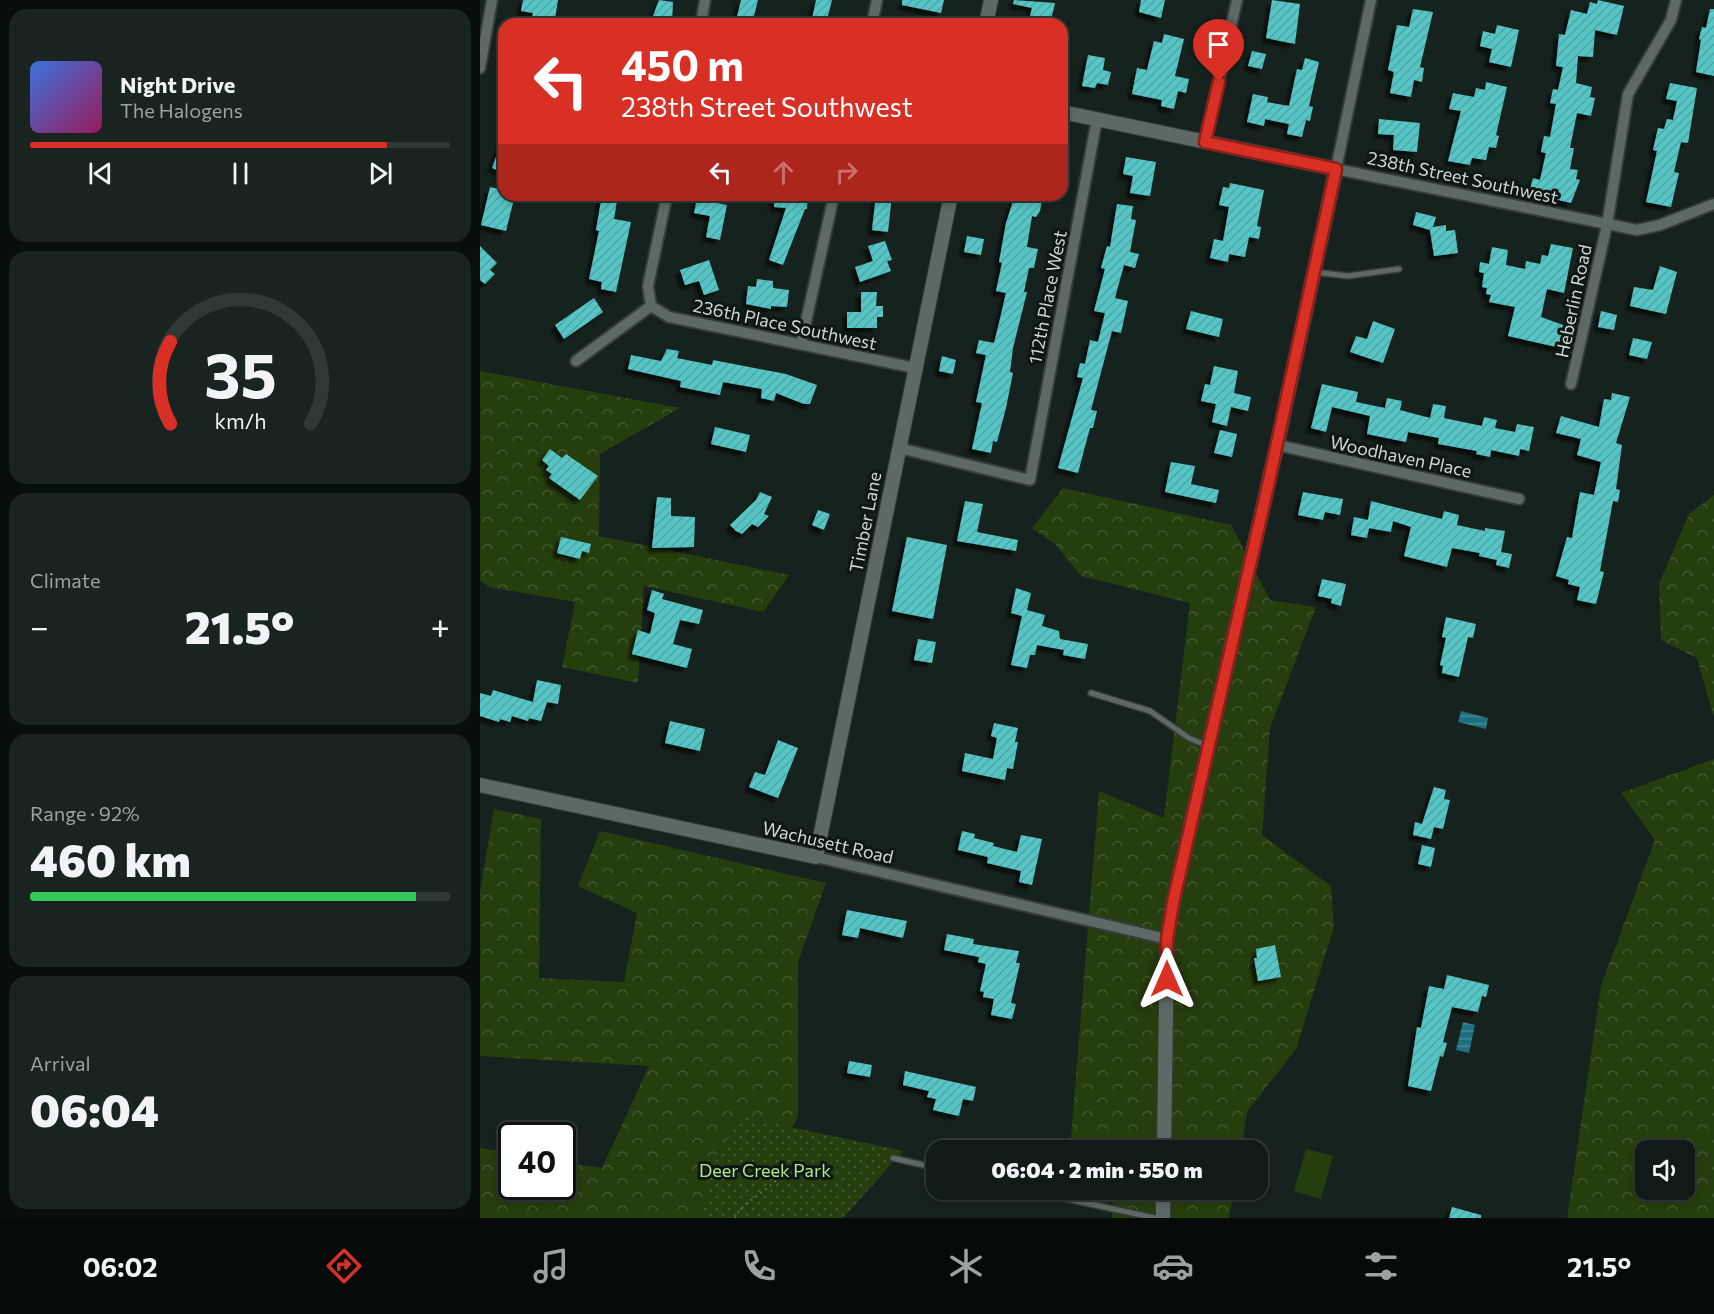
<!DOCTYPE html>
<meta charset="utf-8">
<style>
:root{--surface:#101a16;--page:#19231f;--text:#f1f3f6;--muted:#9ca1a1;--line:#303835;--accent:#d93025}
body{margin:0;font-family:Commissioner,sans-serif;background:var(--page);color:var(--text);height:100vh;display:flex;flex-direction:column;font-size:22px;white-space:nowrap}
*{box-sizing:border-box;margin:0}
p{font-size:20px;color:var(--muted)}
.icon{flex:none;width:33px;height:33px;fill:none;stroke:currentColor;stroke-width:2;stroke-linecap:round;stroke-linejoin:round}
.map{position:relative;flex:1;overflow:hidden}
.drawer{display:flex;flex-direction:column;gap:9px;padding:9px;background:#090e0c;width:480px}
.drawer>*{flex:none}
.top-card{position:absolute;left:18px;top:18px;width:570px;height:183px;border-radius:18px;box-shadow:0 3px 9px #0003,0 0 0 2px var(--line);background:#d93025;color:#fff;overflow:hidden}
.controls{position:absolute;left:1155px;top:1140px;display:grid;gap:12px}
.controls a{display:grid;place-items:center;width:60px;height:60px;border-radius:12px;background:var(--surface);box-shadow:0 3px 9px #0003,0 0 0 2px var(--line);font-size:30px}
.speed{position:absolute;left:18px;top:1122px;display:flex;gap:12px;font-size:30px;font-weight:700;text-align:center}
.speed>*{display:grid;place-content:center;width:78px;height:78px;border-radius:50%;background:var(--surface);box-shadow:0 3px 9px #0003,0 0 0 2px var(--line);line-height:1}
.speed .limit{border:3px solid #111;border-radius:9px;background:#fff;color:#111}
.pin{position:absolute;display:grid;place-items:center;width:51px;height:51px;color:#fff;margin:-62px -26px;border-radius:50% 50% 50% 0;rotate:-45deg;box-shadow:0 0 6px #0007}
.pin .icon{rotate:45deg}
.me{position:absolute;width:66px;margin:-33px;rotate:0deg;stroke-linejoin:round;filter:drop-shadow(0 0 4px #0008)}
.turn{display:flex;align-items:center;gap:21px;height:126px;padding:0 24px;font-size:27px}
.turn .icon{width:78px;height:78px;stroke-width:2.5}
.turn b{display:block;font-size:42px;line-height:51px}
.lanes{display:flex;align-items:center;height:57px;padding:0 24px;background:#0003;justify-content:center;gap:30px;direction:ltr}
.lanes .off{opacity:.35}
.big{font-size:45px;font-weight:800;line-height:1.1}
.drawer .card{flex:1;display:flex;flex-direction:column;justify-content:center;gap:9px;min-width:0;padding:0 21px;border-radius:18px;background:var(--page)}
.drawer .dial{align-items:center;gap:0}
.dial svg{height:156px;overflow:visible;fill:none;stroke:var(--line);stroke-width:7;stroke-linecap:round;text-anchor:middle}
.dial text{fill:var(--text);stroke:none}
.song{display:flex;align-items:center;gap:18px}
.cover{width:72px;height:72px;border-radius:9px;background:linear-gradient(135deg,hsl(220 70% 55%),hsl(330 70% 35%))}
.played{height:6px;border-radius:3px;background:linear-gradient(90deg,var(--accent) 85%,var(--line) 85%)}
.keys{display:flex;justify-content:space-around;direction:ltr}
.heat{display:flex;justify-content:space-between;align-items:center;font-size:33px;direction:ltr}
.charge{height:9px;border-radius:4px;background:linear-gradient(90deg,#34c759 92%,var(--line) 0)}
.trip{position:absolute;left:446px;top:1140px;width:342px;height:60px;border-radius:18px;background:var(--surface);box-shadow:0 3px 9px #0003,0 0 0 2px var(--line);font-weight:800;line-height:60px;text-align:center}
.tab-bar{display:flex;height:96px;justify-content:space-around;align-items:center;background:#060a09;color:var(--muted)}
.tab-bar .icon{width:42px;height:42px}
.tab-bar .on{color:var(--accent)}
.tab-bar b{font-size:27px;color:var(--text)}
main{display:flex;flex:1;min-height:0}
.map>svg:first-child{display:block}
.green{fill:#263d0e}
.forest{fill:url(#forest-crowns);fill-rule:evenodd}
.park{fill:url(#park-dots)}
.water{fill:url(#water-rules)}
.building{fill:url(#building-hatch);filter:url(#shadow)}
.lines{fill:none;stroke-linecap:round;stroke-linejoin:round}
.service-casing{stroke:#343c39;stroke-width:8}
.minor-casing{stroke:#343c39;stroke-width:14}
.tertiary-casing{stroke:#343c39;stroke-width:16}
.path{stroke:#697370;stroke-width:2;stroke-dasharray:1.5 4.5;stroke-linecap:butt}
.service{stroke:#5c6965;stroke-width:5}
.minor{stroke:#5c6965;stroke-width:10}
.tertiary{stroke:#5c6965;stroke-width:14}
.route-casing{stroke:#8d1f18;stroke-width:15}
.route{stroke:#d93025;stroke-width:10}
.labels{text-anchor:middle;dominant-baseline:central;stroke-width:6;stroke-linejoin:round;paint-order:stroke}
.street-label{font-size:18px;fill:#cfd6d4;stroke:#0d1815}
.park-label{font-size:18px;fill:#b3e58a;stroke:#0d1815}
</style>
<main>
<section class="drawer">
<div class="card">
<div class="song"><i class="cover"></i><div><b>Night Drive</b><p>The Halogens</p></div></div>
<div class="played"></div>
<div class="keys"><svg class="icon" aria-label="previous" viewBox="0 0 24 24"><path d="M18 5L8 12l10 7zM5 5v14"/></svg><svg class="icon" aria-label="pause" viewBox="0 0 24 24"><path d="M8 5v14M16 5v14"/></svg><svg class="icon" aria-label="next" viewBox="0 0 24 24"><path d="M6 5l10 7-10 7zM19 5v14"/></svg></div>
</div>
<div class="card dial"><svg viewBox="0 0 100 80">
<path d="M14 69A42 42 0 1 1 86 69"/>
<path d="M14 69A42 42 0 0 1 14 27" stroke="#d93025"/>
<text x="50" y="56" font-size="32" font-weight="700">35</text>
<text x="50" y="72" font-size="11">km/h</text>
</svg></div>
<div class="card"><p>Climate</p>
<div class="heat"><a>−</a><b class="big">21.5°</b><a>+</a></div>
</div>
<div class="card"><p>Range · 92%</p><b class="big">460 km</b><div class="charge"></div></div>
<div class="card"><p>Arrival</p><b class="big">06:04</b></div>
</section>
<div class="map">
<svg width="1234" height="1218" viewBox="0 0 1234 1218">
<defs>
<pattern id="forest-crowns" width="20" height="18" patternUnits="userSpaceOnUse" patternTransform="scale(1.5)"><rect width="20" height="18" fill="#263d0e"/><path d="M2 6a3 3 0 1 1 6 0M12 15a3 3 0 1 1 6 0" fill="none" stroke="#445830"/></pattern>
<pattern id="park-dots" width="8" height="8" patternUnits="userSpaceOnUse" patternTransform="scale(1.5)"><rect width="8" height="8" fill="#263d0e"/><path d="M2 2h.1M6 6h.1" fill="none" stroke="#445830" stroke-width="1.8" stroke-linecap="round"/></pattern>
<pattern id="water-rules" width="6" height="5" patternUnits="userSpaceOnUse" patternTransform="scale(1.5)"><rect width="6" height="5" fill="#1d6f81"/><path d="M0 2.5h6" fill="none" stroke="#478998"/></pattern>
<pattern id="building-hatch" width="6" height="6" patternUnits="userSpaceOnUse" patternTransform="scale(1.5)"><rect width="6" height="6" fill="#57c5c5"/><path d="M-1 1l2-2M0 6l6-6M5 7l2-2" fill="none" stroke="#51a4a4"/></pattern>
<filter id="shadow"><feDropShadow dx="-4.5" dy="4.5" stdDeviation="1.5" flood-color="#0009"/></filter>
</defs>
<rect width="100%" height="100%" fill="#16221e"/>
<!-- green -->
<path class="green" d="M826 1149 853 1156 841 1199 814 1191Z"/>
<!-- forest -->
<path class="forest" d="M0 371 200 408 120 454 119 536 309 575 283 612 164 586 158 683 82 667 95 602 9 587 0 580Z
M583 488 751 525 790 600 836 607 790 728 782 835 851 886 854 927 816 1049 767 1112 761 1150H590L619 791 684 818 710 603 601 576 575 544 552 528Z
M1234 495V718L1217 658 1181 640 1179 584 1209 514Z
M1234 759V1218H1087L1121 986 1175 840 1141 793ZM1166 1150H1204V1190H1166Z
M14 809 61 819 59 978 144 982 157 913 98 886 120 831 346 883 318 962V1117L286 1174 338 1218H0V1148L31 1153 32 1186H82L83 1162 122 1168 169 1066 0 1056V892Z
M597 1190H754L749 1218H632L633 1203Z"/>
<!-- park -->
<path class="park" d="M263 1117 423 1151 363 1218H223L231 1164Z"/>
<!-- water -->
<path class="water" d="M981 711 1008 718 1006 729 978 722Z
M983 1022 995 1025 989 1053 976 1050Z"/>
<!-- building -->
<path class="building" d="M43 0H78L75 19 64 18 63 24H51L53 13 41 11Z
M179 0 193 2 192 24H170Z
M261 0H278L272 24 256 21Z
M336 0H352L346 24H331Z
M422 0H464L461 13 422 5Z
M534 0 575 3 570 24H548L552 8 533 4Z
M661 0H685L681 18 659 12Z
M792 0 820 4 815 44 786 38Z
M1118 0 1144 6 1137 35 1115 30 1113 57 1098 56 1096 83 1112 87 1110 97 1115 98 1111 116 1097 113 1090 148H1094L1090 169 1098 170 1096 179 1100 180 1091 203 1049 193 1053 178 1060 180 1066 153 1061 152 1064 136 1070 137 1076 104 1070 103 1073 89 1078 90 1083 67 1076 66 1079 34 1085 35 1091 10 1107 14 1110 2 1117 4Z
M933 9 953 12 940 67 944 68 942 82 934 80 931 97 910 93 914 72 908 70 917 25 929 27Z
M1230 9H1234V76L1216 72 1221 40 1219 39 1222 27 1226 28Z
M1017 25 1039 30 1031 67 1009 62 1012 49 1000 46 1003 31 1015 34Z
M684 34 704 39 695 76 709 79 706 93 698 91 694 109 681 106 682 100 652 94 657 68 667 70 674 41 682 43Z
M772 51 786 54 782 69 768 66Z
M608 55 625 58 623 70 631 72 628 85 617 83 615 88 602 86Z
M825 58 839 62 829 106 833 107 830 121 826 120 822 137 807 134 809 124 785 119 784 126 767 122 773 94 788 97 787 102 809 106 817 69 822 70Z
M1006 82 1027 87 1016 135 1019 136 1016 148 1009 147 1006 160 992 158 990 165 968 161 981 111 969 109 973 93 994 97 996 88 1005 90Z
M1190 83 1217 88 1208 143 1201 142 1194 172 1199 173 1191 207 1166 202 1177 151 1173 150 1178 128 1184 129 1187 119 1193 120 1197 101 1186 99Z
M899 119 940 123 937 152 913 150 914 135 898 134Z
M23 138H24V173L12 168Z
M646 157 676 162 670 196 650 193 653 176 643 174Z
M750 183 784 190 777 226 781 227 779 239 769 237 765 257 749 254 748 262 730 258 734 239 743 241 749 207 739 205 743 187 749 188Z
M10 187 24 190V195H35L26 231 1 225Z
M122 195H138L134 219 151 222 136 292 121 289 122 282 109 279 119 231 116 230Z
M295 195H328L327 209H325L303 265 289 260 306 208 294 207Z
M396 195H412L408 232 392 230Z
M535 195H563L560 211 556 217 552 216 547 247 558 249 554 268H549L544 292H547L533 348 530 372 533 373 526 408 517 442 513 441 511 453 492 449 502 403 496 402 506 355 496 353 499 340 514 343 519 323 526 293 516 291 522 263 519 262 526 223Z
M217 199 247 205 240 240 226 237 230 216 214 213Z
M637 204 653 206 651 219 656 220 650 252 659 254 655 268 644 265 635 298 648 301 641 333 632 331 611 410 617 411 613 428H610L598 473 578 468 603 378 597 377 600 363 605 364 610 340 618 342 625 313 614 311 625 269 621 268 627 246 630 247Z
M936 212 956 217 953 227 966 225V231L975 230 978 253 954 256 950 230 933 225Z
M487 236 504 239 501 255 484 252Z
M405 241 412 260 407 261 411 271 380 282 375 267 393 261 388 246Z
M1071 244 1093 248 1084 293 1067 289 1061 317 1086 326 1081 348 1028 336 1035 307 1009 302 1011 295 1006 294 1007 288 1002 287 1004 273 999 272 1000 262 1009 264 1012 247 1028 250 1026 265 1045 269 1046 261 1060 264 1062 255 1068 256Z
M0 246 17 263 10 270 15 274 5 284 0 280Z
M229 260 239 290 224 295 219 281 205 285 200 270Z
M1180 266 1197 272 1186 314 1150 306 1154 287 1173 290Z
M277 279 293 281V288L309 290 307 307 291 306V309L266 304 268 286 276 287Z
M381 292H397L396 306H403V317H397V328H367V312H381Z
M114 298 123 312 84 339 75 325Z
M711 311 743 319 739 337 706 329Z
M1121 311 1137 315 1134 330 1118 327Z
M893 321 915 329 903 363 870 352 876 336 887 339Z
M1153 338 1172 342 1167 359 1149 355Z
M187 349 199 351 197 358 232 365 233 360 306 374 337 385 330 404H324L296 393 294 401 281 398 282 389 243 382 240 395 200 387 201 381 148 369 151 355 181 361Z
M462 356 476 360 473 374 459 371Z
M734 366 758 371 754 393 771 397 768 411 751 407 747 426 732 422 736 404 721 401 725 384 730 385Z
M842 384 878 392 876 402 905 408 907 398 922 401 920 410 950 418 953 404 966 406 964 418 1002 426 1004 417 1017 420 1015 428 1035 432 1037 424 1054 427 1049 451 1040 449 1039 456 1011 450 1010 457 996 454 997 451 958 444 959 438 928 432 926 442 887 434 890 416 852 407 846 432 831 428Z
M1132 393 1150 397 1136 443 1142 445 1136 489 1140 490 1138 502 1133 501 1120 571 1124 572 1116 604 1097 600 1100 587 1088 584 1089 580 1076 576 1087 537 1092 538 1100 492 1114 495 1121 462 1097 455 1101 439 1076 433 1081 416 1119 427 1124 399 1131 400Z
M235 427 270 435 266 452 231 444Z
M740 430 757 434 752 457 734 453Z
M70 449 82 458 86 454 118 476 100 500 69 478 72 474 66 470 69 466 62 460Z
M691 462 715 466 711 484 739 490 736 503 685 492Z
M280 492 292 497 284 514 289 516 278 527 272 524 262 534 256 531 250 525 276 500Z
M823 492 863 499 860 515 845 512 843 520 818 515Z
M177 497 191 498V516L215 517 214 547 172 548Z
M485 501 503 504 497 532 538 540 536 551 477 541Z
M891 501 962 519 964 511 979 515 977 525 1005 531V528L1025 531 1021 552 1032 554 1029 568 1016 565 1017 560 999 556 1000 553 972 548 967 567 924 556 931 527 913 521 911 532 889 528 887 538 871 535 874 517 888 520Z
M338 510 350 514 344 530 332 525Z
M81 537 111 544 109 553 102 551 100 559 77 553Z
M427 537 467 545 453 619 412 611Z
M842 579 866 584 861 606 851 603 852 599 838 596Z
M536 588 551 593 547 610 565 615 562 626 579 631 580 639 608 644 605 659 583 655 584 650 557 645 555 655H550L547 668 531 665 542 616 531 613Z
M172 590 184 594 182 599 223 610 219 624 200 620 193 644 212 649 207 668 152 654 158 630 170 634 175 613 167 610Z
M966 617 996 624 993 638 988 637 979 677 962 673 963 666 960 665 966 638 962 637Z
M438 639 456 642 452 663 434 660Z
M57 680 81 685 78 704 67 702 61 721 49 718 48 721 32 716 30 722 20 719 19 722 0 716V693L11 696 13 690 53 702Z
M190 721 225 729 220 751 185 743Z
M514 723 538 728 535 742H538L533 769 527 768 525 780 482 771 485 753 513 759 517 738 511 736Z
M298 740 318 748 298 798 269 787 275 772 285 775Z
M954 787 966 790 964 799 970 800 963 829 954 827 951 839 933 835 935 822 942 824Z
M482 831 495 834 494 838 514 843 513 846 537 852 541 835 562 839 552 885 539 882 541 871 507 863 508 857 478 850Z
M942 845 955 848 951 867 938 864Z
M367 910 427 921 423 938 380 928 378 938 362 935Z
M467 934 494 939 493 944 539 951 536 963H540L531 1003 536 1004 532 1019 511 1015 514 999 503 997 504 992 500 991 506 964 498 962 499 957 464 950Z
M795 945 801 977 778 981 774 958H777L776 949Z
M967 975 1009 985 1006 997 1002 996 998 1012 972 1007 963 1042 967 1043 963 1057 960 1056 951 1091 928 1086 937 1027 941 1028 949 986 964 989Z
M369 1061 392 1065 390 1077 367 1073Z
M425 1071 496 1087 493 1101 483 1099 479 1116 453 1110 456 1099 447 1097 449 1091 423 1085Z
M972 1207 1001 1215V1218H969Z"/>
<g class="lines">
<!-- service casing -->
<g class="service-casing">
<path id="service" d="M834 272 868 276 919 269
M611 693 670 711 709 738 728 746
M413 1158 456 1168
M546 1190 675 1218"/>
</g>
<!-- minor casing -->
<g class="minor-casing">
<path id="minor" d="M891 0 856 169 1157 230 1180 225 1234 204
M221 24 225 0
M392 24 397 0
M0 68 12 0
M725 142 757 0
M171 306 189 317 435 368
M321 344 354 195
M96 361 171 306 168 286 187 195
M1091 384 1127 225 1148 94 1191 20 1196 0
M797 445 1039 499
M419 448 550 480 617 119
M336 857 687 939"/>
</g>
<!-- tertiary casing -->
<g class="tertiary-casing">
<path id="tertiary" d="M506 24 511 0
M582 112 856 169 797 445 693 903 687 939 684 1150
M0 785 336 857 471 195
M683 1218V1190"/>
</g>
<!-- path -->
<path class="path" d="M255 1218C260 1204 289 1190 300 1176"/>
<!-- service -->
<use href="#service" class="service"/>
<!-- minor -->
<use href="#minor" class="minor"/>
<!-- tertiary -->
<use href="#tertiary" class="tertiary"/>
</g>
<g class="lines">
<!-- route casing -->
<g class="route-casing">
<path id="route" d="M687 979V939L693 903 787 490 856 169 725 142 739 81"/>
</g>
<!-- route -->
<use href="#route" class="route"/>
</g>
<g class="labels">
<!-- street labels -->
<g class="street-label">
<text transform="translate(983 177) rotate(12)">238th Street Southwest</text>
<text transform="translate(567 297) rotate(-79)">112th Place West</text>
<text transform="translate(1093 301) rotate(-78)">Heberlin Road</text>
<text transform="translate(305 324) rotate(12)">236th Place Southwest</text>
<text transform="translate(921 456) rotate(12)">Woodhaven Place</text>
<text transform="translate(385 522) rotate(-79)">Timber Lane</text>
<text transform="translate(348 842) rotate(13)">Wachusett Road</text>
</g>
<!-- park labels -->
<g class="park-label">
<text x="285" y="1170">Deer Creek Park</text>
</g>
</g>
</svg>
<div class="controls">
<a><svg class="icon" aria-label="sound" viewBox="0 0 24 24"><path d="M4 9h4l5-4v14l-5-4H4zM17 9q2 3 0 6"/></svg></a>
</div>
<div class="speed"><div class="limit">40</div></div>
<div class="pin" style="left:739px;top:81px;background:#d93025"><svg class="icon" aria-label="arrive" viewBox="0 0 24 24"><path d="M6 21V4h12l-3 4 3 4H6"/></svg></div>
<svg class="me" style="left:687px;top:979px" viewBox="-20 -20 40 40"><path d="M0-17L14 15 0 8-14 15z" fill="#d93025" stroke="#fff" stroke-width="4"/></svg>
<div class="trip">06:04 · 2 min · 550 m</div>
<div class="top-card">
<div class="turn"><svg class="icon" aria-label="left" viewBox="0 0 24 24"><path d="M17 20v-9H6M10 6l-5 5 5 5"/></svg><div><b>450 m</b>238th Street Southwest</div></div>
<div class="lanes"><svg class="icon" aria-label="left" viewBox="0 0 24 24"><path d="M17 20v-9H6M10 6l-5 5 5 5"/></svg><svg class="icon off" aria-label="ahead" viewBox="0 0 24 24"><path d="M12 20V5M6 11l6-6 6 6"/></svg><svg class="icon off" aria-label="right" viewBox="0 0 24 24"><path d="M7 20v-9h11M14 6l5 5-5 5"/></svg></div>
</div>
</div>
</main>
<nav class="tab-bar">
<b>06:02</b>
<svg class="icon on" aria-label="directions" viewBox="0 0 24 24"><path d="M12 3l9 9-9 9-9-9zM9 14v-3h6M13 9l2 2-2 2"/></svg>
<svg class="icon" aria-label="music" viewBox="0 0 24 24"><path d="M9 18V5l10-2v13"/><circle cx="6" cy="18" r="3"/><circle cx="16" cy="16" r="3"/></svg>
<svg class="icon" aria-label="phone" viewBox="0 0 24 24"><path d="M5 4h4l2 5-3 2q2 4 5 5l2-3 5 2v4C11 20 4 13 5 4z"/></svg>
<svg class="icon" aria-label="climate" viewBox="0 0 24 24"><path d="M12 3v18M4 7l16 10M4 17L20 7"/></svg>
<svg class="icon" aria-label="car" viewBox="0 0 24 24"><path d="M5 17H2v-5l4-1 3-4h7l3 4 3 1v5h-3M9 17h6M6 11h13"/><circle cx="7" cy="17" r="2"/><circle cx="17" cy="17" r="2"/></svg>
<svg class="icon" aria-label="filters" viewBox="0 0 24 24"><path d="M4 7h16M4 17h16"/><circle cx="9" cy="7" r="2"/><circle cx="15" cy="17" r="2"/></svg>
<b>21.5°</b>
</nav>
